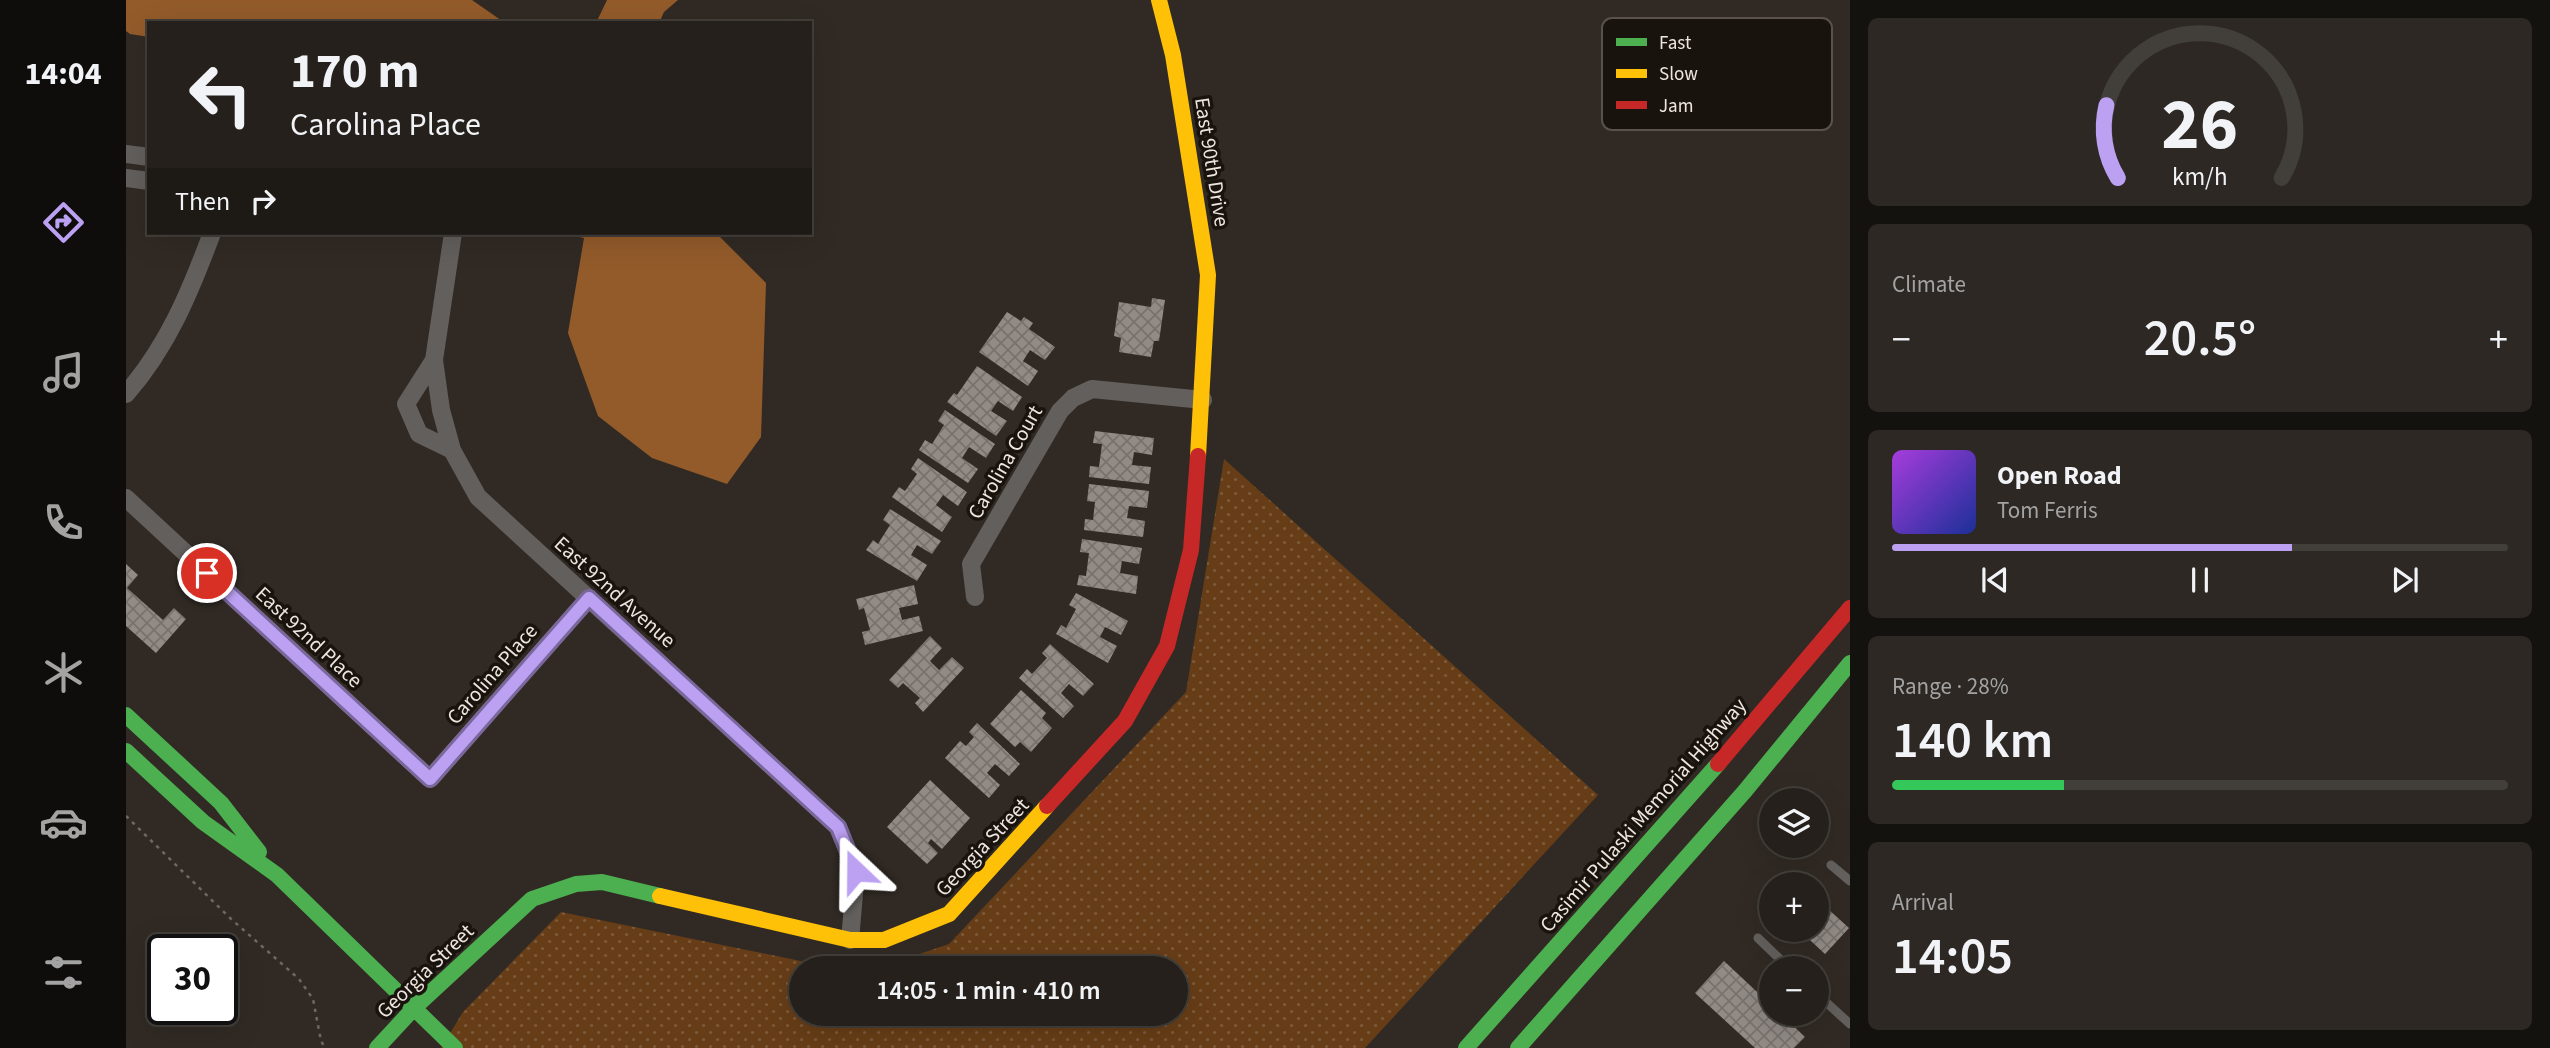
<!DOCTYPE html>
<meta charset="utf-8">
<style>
:root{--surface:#25201b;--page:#2d2824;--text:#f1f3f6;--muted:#a3a3a3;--line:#423e3a;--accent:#bca0f2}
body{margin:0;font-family:"Source Sans 3",sans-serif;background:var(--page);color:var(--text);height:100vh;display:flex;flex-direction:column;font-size:26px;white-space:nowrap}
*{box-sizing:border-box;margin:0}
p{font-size:23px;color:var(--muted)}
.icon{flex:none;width:38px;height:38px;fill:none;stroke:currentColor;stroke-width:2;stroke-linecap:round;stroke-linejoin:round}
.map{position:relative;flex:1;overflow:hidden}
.side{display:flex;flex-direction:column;gap:18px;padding:18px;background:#14120f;width:700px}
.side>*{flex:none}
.guide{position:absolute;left:21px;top:21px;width:665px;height:214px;border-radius:0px;box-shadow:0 7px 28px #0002,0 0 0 2px var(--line);background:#25201b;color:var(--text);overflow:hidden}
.tools{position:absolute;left:1633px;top:788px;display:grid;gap:14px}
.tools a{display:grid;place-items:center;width:70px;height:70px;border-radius:50%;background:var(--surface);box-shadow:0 7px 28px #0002,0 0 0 2px var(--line);font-size:35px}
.speed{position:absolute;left:21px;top:934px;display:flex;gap:14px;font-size:35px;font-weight:700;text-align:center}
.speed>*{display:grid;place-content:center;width:91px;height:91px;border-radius:50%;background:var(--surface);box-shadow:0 7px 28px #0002,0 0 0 2px var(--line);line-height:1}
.speed .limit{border:4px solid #111;border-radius:10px;background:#fff;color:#111}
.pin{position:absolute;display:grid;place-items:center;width:60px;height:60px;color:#fff;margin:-30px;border:4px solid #fff;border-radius:50%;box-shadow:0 2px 7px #0007}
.me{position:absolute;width:77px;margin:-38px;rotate:337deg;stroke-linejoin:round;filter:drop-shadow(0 0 5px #0008)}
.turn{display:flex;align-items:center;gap:24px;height:147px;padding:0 28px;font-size:32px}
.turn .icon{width:91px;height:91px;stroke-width:2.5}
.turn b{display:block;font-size:49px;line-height:60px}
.then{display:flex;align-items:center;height:66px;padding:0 28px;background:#0003;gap:14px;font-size:26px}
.big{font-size:52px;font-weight:600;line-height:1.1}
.side .card{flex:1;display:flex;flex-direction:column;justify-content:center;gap:10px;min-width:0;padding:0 24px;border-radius:10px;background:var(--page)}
.side .dial{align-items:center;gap:0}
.dial svg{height:182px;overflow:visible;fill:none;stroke:var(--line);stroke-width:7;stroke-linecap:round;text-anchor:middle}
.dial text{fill:var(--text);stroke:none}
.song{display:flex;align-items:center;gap:21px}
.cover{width:84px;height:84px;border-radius:10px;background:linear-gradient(135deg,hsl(280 70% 55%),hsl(230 70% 35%))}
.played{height:7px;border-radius:4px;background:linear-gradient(90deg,var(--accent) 65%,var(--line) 65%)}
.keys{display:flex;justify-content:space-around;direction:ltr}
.heat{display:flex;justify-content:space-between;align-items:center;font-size:38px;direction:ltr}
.charge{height:10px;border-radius:5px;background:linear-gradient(90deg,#34c759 28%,var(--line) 0)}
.trip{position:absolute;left:663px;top:956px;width:399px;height:70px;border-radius:35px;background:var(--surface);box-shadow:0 7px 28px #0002,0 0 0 2px var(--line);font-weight:600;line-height:70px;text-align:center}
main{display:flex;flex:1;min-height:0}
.tab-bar{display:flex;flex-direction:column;width:126px;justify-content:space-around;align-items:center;background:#0f0d0b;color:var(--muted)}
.tab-bar .icon{width:49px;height:49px}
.tab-bar .selected{color:var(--accent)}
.tab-bar b{font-size:32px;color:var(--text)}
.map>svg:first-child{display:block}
.grass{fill:url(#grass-dots)}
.water{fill:#935b2a}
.building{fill:url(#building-cross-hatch)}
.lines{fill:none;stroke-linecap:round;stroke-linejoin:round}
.path{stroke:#6c6865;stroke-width:2.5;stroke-dasharray:3.5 5;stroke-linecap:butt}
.lane{stroke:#625f5c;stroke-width:9}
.street{stroke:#625f5c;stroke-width:18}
.fast{stroke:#4caf50;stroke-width:16}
.slow{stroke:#ffc107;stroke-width:16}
.jam{stroke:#c62828;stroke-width:16}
.route-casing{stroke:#7a689d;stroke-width:18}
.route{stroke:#bca0f2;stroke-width:12}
.labels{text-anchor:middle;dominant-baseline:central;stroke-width:7;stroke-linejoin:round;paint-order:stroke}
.street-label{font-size:21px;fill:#eee5de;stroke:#19130e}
.key{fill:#19130e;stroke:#59524c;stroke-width:2}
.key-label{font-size:19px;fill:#eee5de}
</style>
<main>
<nav class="tab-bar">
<b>14:04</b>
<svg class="icon selected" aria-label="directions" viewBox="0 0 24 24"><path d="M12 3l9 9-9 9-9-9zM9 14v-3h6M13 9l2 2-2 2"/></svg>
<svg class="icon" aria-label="music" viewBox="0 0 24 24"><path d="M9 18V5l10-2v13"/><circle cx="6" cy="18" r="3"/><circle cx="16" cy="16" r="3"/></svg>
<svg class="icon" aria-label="phone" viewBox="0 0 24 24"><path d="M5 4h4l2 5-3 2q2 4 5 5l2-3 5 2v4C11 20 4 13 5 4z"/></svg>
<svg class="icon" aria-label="climate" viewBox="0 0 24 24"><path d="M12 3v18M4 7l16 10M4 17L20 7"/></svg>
<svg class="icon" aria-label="car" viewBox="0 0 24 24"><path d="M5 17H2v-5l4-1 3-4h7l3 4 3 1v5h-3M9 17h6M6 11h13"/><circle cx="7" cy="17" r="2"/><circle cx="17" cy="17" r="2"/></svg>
<svg class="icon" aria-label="filters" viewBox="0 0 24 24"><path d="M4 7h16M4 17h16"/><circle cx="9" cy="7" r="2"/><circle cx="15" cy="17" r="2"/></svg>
</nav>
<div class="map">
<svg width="1724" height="1048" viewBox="0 0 1724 1048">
<defs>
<pattern id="grass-dots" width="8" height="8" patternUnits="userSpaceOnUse" patternTransform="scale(1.75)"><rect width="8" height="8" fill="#663d17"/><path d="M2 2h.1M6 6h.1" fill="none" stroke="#7c5938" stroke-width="1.8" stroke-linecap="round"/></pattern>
<pattern id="building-cross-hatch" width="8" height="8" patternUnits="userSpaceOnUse" patternTransform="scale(1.75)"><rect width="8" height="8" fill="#918a85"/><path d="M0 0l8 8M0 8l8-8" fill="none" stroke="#77726e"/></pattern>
</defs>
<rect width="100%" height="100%" fill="#312a24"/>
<!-- grass -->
<path class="grass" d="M1098 459 1472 795 1239 1048H315L337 1012 435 912 709 968H676V1013H1050V968H752L823 944 1060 692Z"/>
<!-- water -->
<path class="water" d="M0 0H346L379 23H23V37L4 34 0 31Z
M481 0H552L538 12 533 23H470Z
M434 233H590L640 283 635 437 601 484 526 458 472 416 442 333 458 238Z"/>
<!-- building -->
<path class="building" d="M1026 298 1039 300 1033 341H1028L1025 357 993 352 995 338 988 336 993 302 1025 307Z
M881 312 895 321 898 317 907 323 903 329 929 347 919 360 904 350 897 361 912 371 902 386 853 352Z
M851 366 896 397 887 411 872 401 865 411 881 421 870 436 821 402 828 393 831 395Z
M819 410 869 444 860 458 843 447 836 458 852 469 842 483 793 450 799 440 806 444 818 425 812 421Z
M969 431 1028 438 1026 455 1008 452 1006 465 1025 467 1023 484 963 477 964 466 973 467 976 444 967 443Z
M792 458 841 492 832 506 817 495 810 505 826 517 816 532 766 497 773 487 779 491 791 474 785 469Z
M963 484 1023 491 1021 508 1003 506 1001 518 1019 521 1017 537 958 530 959 519 967 520 969 502 961 501Z
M764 509 815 541 806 554 791 545 785 555 801 565 791 581 740 550 747 540 752 544 764 525 757 520Z
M956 539 1016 548 1013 564 996 561 994 573 1012 576 1010 594 951 585 953 575 960 576 963 553 954 552Z
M0 564 12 575 1 588 37 620 48 608 60 619 30 653 0 626Z
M788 585 792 604 773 608 776 620 793 616 797 631 739 645 736 632 744 630 738 608 733 610 730 599Z
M950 593 1002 621 995 635 979 627 974 637 991 646 982 663 930 634 935 625 940 628 950 609 943 605Z
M804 636 816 648 804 661 813 670 826 657 838 668 797 712 789 703 794 698 777 683 772 688 763 680Z
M924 644 968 684 957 696 943 684 935 693 948 706 937 718 893 678 901 669 906 674 921 658 916 653Z
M895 690 920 713 916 718 926 728 905 752 894 742 889 747 864 724Z
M851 723 894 764 883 776 869 764 861 773 874 785 863 798 819 758 834 741 840 746 848 737 843 732Z
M804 780 844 818 816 849 805 839 802 843 812 853 801 864 761 827Z
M1690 898 1723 928 1699 954 1672 929H1690Z
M1598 961 1645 1005V1013H1654L1679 1037 1668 1048H1629L1569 993Z"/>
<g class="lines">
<!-- path -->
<path class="path" d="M0 816 104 918 173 979 187 999 195 1041 199 1048"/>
<!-- lane -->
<path class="lane" d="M1705 865 1724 881
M1632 938 1663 968
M1690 993 1724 1024"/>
<!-- street -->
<path class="street" d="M0 154 23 157
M0 178 23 181
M327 233 308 360 315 410 326 450 352 497 712 827 730 871 724 940
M308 360 280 404 293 434 326 450
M0 394C42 346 64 292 86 233
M0 498 304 779 463 598
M849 597 845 564 934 411 947 398 966 389 1077 400"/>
<!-- fast -->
<path class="fast" d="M0 715 95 803 133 852
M0 751 77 822 151 875 329 1048
M251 1048 289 1007 406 899 450 884 476 882 534 896
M1340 1048 1592 764
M1392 1048 1619 791 1724 663"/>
<!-- slow -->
<path class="slow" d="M1033 0 1047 55 1082 275 1072 456
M534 896 724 940H758L823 914 921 806"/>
<!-- jam -->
<path class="jam" d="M1592 764 1724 608
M921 806 999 721 1041 646 1065 550 1072 456"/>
</g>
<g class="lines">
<!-- route casing -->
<g class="route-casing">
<path id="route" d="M81 573 304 779 463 598 712 827 730 871"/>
</g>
<!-- route -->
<use href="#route" class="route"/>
</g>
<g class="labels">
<!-- street labels -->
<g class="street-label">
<text transform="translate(1086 162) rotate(81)">East 90th Drive</text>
<text transform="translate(879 462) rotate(-60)">Carolina Court</text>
<text transform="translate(489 592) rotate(42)">East 92nd Avenue</text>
<text transform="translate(183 637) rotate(43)">East 92nd Place</text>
<text transform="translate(366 674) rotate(-49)">Carolina Place</text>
<text transform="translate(1517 815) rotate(-49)">Casimir Pulaski Memorial Highway</text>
<text transform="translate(856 847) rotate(-47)">Georgia Street</text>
<text transform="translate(299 971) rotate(-44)">Georgia Street</text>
</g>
</g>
<!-- legend -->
<rect x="1476" y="18" width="230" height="112" rx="10" class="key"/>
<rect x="1490" y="38" width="31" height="8" fill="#4caf50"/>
<rect x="1490" y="69" width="31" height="9" fill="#ffc107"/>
<rect x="1490" y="101" width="31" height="8" fill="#c62828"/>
<g class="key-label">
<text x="1533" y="49">Fast</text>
<text x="1533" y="80">Slow</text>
<text x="1533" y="112">Jam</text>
</g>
</svg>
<div class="tools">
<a><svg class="icon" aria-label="layers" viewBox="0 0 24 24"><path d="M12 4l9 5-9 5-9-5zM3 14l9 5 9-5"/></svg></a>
<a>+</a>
<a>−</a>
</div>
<div class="speed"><div class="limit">30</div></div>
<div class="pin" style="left:81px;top:573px;background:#d93025"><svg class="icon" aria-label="arrive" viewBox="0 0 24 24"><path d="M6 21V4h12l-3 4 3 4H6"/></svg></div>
<svg class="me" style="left:730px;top:871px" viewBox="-20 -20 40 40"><path d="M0-17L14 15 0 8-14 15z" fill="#bca0f2" stroke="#fff" stroke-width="4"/></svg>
<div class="trip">14:05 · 1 min · 410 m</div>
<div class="guide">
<div class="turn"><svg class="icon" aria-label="left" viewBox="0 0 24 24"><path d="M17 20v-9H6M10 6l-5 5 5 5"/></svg><div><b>170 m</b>Carolina Place</div></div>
<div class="then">Then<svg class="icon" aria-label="right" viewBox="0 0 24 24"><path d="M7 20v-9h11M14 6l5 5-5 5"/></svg></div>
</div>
</div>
<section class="side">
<div class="card dial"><svg viewBox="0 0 100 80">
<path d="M14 69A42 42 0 1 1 86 69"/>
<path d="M14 69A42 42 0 0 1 9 37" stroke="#bca0f2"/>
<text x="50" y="56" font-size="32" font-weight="700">26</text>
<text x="50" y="72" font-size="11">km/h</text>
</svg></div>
<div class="card"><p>Climate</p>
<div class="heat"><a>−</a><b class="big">20.5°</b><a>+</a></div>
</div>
<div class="card">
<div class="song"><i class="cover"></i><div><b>Open Road</b><p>Tom Ferris</p></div></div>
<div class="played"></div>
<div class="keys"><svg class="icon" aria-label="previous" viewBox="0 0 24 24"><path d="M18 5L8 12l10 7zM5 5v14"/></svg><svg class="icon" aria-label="pause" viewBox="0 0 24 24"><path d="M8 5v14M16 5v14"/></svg><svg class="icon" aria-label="next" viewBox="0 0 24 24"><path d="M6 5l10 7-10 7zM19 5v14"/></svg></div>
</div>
<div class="card"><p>Range · 28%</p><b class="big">140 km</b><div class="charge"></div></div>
<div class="card"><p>Arrival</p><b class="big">14:05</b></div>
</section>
</main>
